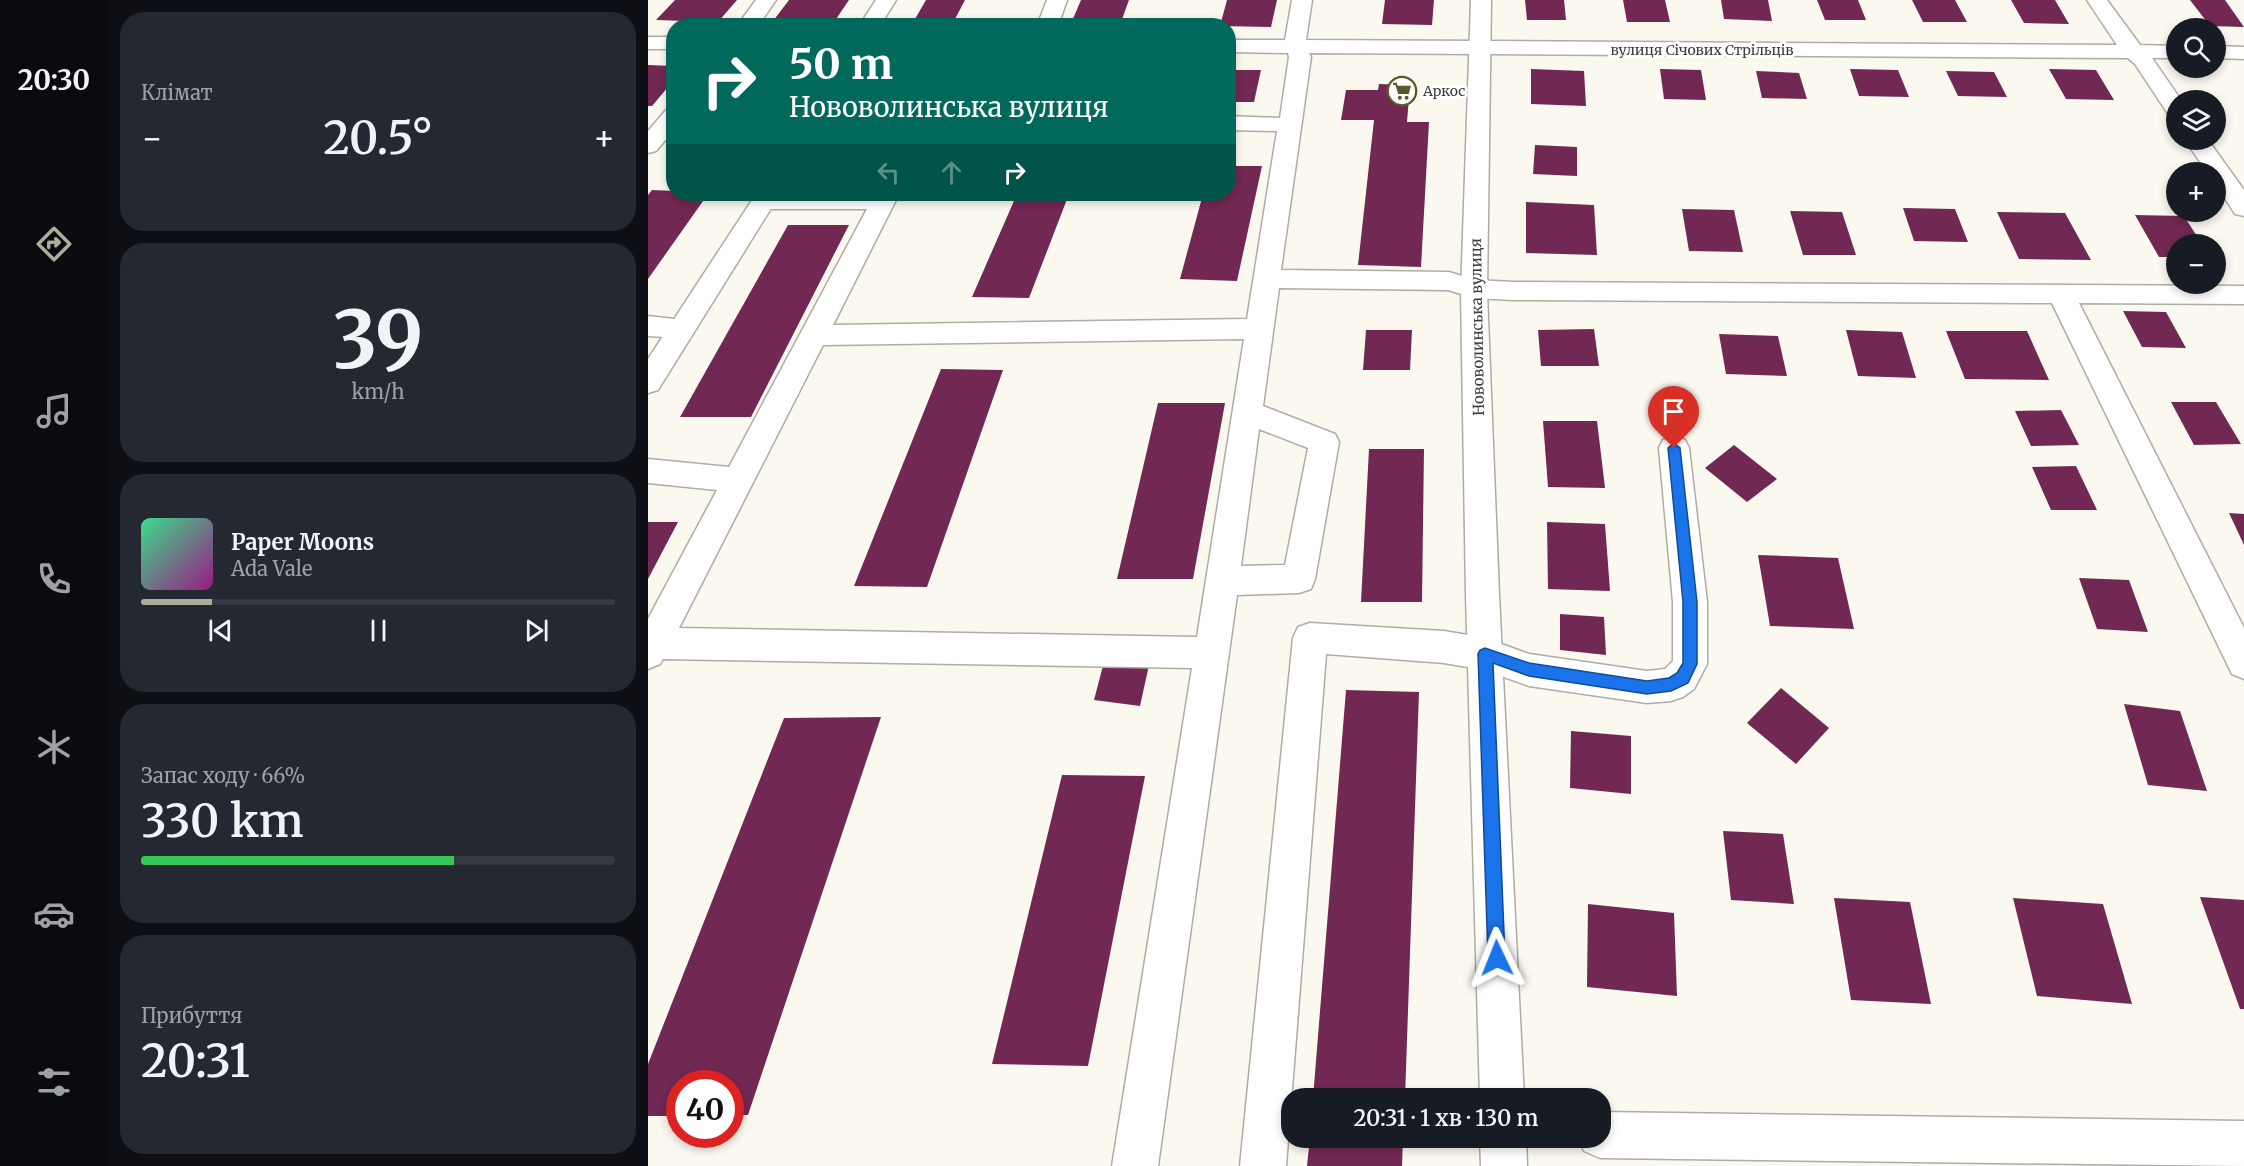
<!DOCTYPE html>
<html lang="uk">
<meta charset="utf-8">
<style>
:root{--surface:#171b24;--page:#242831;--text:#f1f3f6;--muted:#9ea1a6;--line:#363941;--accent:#acae98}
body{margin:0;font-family:Merriweather,serif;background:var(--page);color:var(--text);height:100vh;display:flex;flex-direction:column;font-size:22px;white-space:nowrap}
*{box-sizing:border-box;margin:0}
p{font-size:20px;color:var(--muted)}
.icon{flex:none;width:33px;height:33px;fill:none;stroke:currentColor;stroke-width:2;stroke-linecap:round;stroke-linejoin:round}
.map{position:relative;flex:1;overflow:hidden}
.sheet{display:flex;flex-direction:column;gap:12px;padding:12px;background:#0d0f14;width:540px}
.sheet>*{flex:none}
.banner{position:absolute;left:18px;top:18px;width:570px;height:183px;border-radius:24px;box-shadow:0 3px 9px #0003;background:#00695c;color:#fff;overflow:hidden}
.fabs{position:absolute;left:1518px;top:18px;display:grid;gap:12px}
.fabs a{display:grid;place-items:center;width:60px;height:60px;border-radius:50%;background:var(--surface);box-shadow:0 3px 9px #0003;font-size:30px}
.speed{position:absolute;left:18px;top:1070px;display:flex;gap:12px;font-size:30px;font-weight:700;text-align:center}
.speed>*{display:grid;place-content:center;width:78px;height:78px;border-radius:50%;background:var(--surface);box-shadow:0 3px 9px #0003;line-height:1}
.speed .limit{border:9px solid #d22;background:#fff;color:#111}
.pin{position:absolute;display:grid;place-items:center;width:51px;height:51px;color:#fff;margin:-62px -26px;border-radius:50% 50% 50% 0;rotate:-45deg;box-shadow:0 0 6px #0007}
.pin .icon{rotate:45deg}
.me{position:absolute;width:66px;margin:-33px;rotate:358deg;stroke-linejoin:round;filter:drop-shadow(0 0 4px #0008)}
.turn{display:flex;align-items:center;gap:21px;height:126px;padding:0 24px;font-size:27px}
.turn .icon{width:78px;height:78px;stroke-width:2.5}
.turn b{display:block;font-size:42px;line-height:51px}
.lanes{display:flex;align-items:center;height:57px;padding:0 24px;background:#0003;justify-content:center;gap:30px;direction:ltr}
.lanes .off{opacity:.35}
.big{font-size:45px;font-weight:600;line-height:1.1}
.sheet .widget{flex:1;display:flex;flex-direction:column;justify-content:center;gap:9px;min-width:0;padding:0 21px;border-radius:24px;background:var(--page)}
.sheet .dial{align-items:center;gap:0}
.dial b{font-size:78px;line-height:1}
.song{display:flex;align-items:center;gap:18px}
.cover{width:72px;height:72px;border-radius:9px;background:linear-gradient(135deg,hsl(150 70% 55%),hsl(310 70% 35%))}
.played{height:6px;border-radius:3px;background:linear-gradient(90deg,var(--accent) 15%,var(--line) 15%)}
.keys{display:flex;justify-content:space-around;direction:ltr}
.heat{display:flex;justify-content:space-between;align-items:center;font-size:33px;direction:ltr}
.charge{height:9px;border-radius:4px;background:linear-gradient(90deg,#34c759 66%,var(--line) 0)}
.trip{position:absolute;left:633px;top:1088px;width:330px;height:60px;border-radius:24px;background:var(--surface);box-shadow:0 3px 9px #0003;font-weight:600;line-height:60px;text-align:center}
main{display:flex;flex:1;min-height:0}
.dock{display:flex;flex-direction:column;width:108px;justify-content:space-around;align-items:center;background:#090b0e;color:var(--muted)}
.dock .icon{width:42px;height:42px}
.dock .selected{color:var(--accent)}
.dock b{font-size:27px;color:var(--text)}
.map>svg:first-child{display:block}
.building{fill:#712852}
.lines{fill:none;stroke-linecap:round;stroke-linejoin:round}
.street-casing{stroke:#aeaca3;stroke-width:3}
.secondary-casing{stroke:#aeaca3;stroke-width:3}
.street{fill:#fff;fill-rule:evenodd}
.secondary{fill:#fff;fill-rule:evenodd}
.route{fill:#1a73e8;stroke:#114b97;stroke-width:1.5}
.labels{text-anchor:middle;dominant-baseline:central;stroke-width:6;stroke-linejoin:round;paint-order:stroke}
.far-street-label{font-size:14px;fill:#3b3b37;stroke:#fff}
.far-poi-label{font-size:14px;fill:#3b3b37;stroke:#fff;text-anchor:start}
.street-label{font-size:15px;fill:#3b3b37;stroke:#fff}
</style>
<main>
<nav class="dock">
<b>20:30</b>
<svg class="icon selected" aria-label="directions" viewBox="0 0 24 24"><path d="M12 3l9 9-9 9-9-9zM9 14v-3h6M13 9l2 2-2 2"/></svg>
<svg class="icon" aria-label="music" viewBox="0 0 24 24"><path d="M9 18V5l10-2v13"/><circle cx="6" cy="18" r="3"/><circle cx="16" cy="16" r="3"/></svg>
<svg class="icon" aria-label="phone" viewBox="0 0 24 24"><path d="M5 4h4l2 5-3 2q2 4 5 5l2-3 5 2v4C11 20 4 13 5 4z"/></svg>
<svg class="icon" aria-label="climate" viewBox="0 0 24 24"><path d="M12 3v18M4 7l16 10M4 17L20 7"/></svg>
<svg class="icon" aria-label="car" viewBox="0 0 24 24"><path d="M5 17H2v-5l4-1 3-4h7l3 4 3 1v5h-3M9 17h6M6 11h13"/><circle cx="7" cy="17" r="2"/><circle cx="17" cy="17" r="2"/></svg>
<svg class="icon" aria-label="filters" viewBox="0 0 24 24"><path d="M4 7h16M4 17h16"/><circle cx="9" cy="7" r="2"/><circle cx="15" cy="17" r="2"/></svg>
</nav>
<section class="sheet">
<div class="widget"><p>Клімат</p>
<div class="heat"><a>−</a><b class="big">20.5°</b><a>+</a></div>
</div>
<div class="widget dial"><b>39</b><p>km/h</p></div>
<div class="widget">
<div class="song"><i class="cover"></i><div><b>Paper Moons</b><p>Ada Vale</p></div></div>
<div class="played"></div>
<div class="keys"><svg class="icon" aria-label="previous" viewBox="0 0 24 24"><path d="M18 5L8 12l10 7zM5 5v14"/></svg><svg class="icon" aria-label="pause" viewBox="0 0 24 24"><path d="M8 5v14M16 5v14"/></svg><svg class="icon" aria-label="next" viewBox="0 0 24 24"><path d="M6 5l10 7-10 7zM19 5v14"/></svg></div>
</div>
<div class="widget"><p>Запас ходу · 66%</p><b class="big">330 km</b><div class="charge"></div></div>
<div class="widget"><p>Прибуття</p><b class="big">20:31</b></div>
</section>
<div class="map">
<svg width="1596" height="1166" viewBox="0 0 1596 1166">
<rect width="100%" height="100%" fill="#faf8ef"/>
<!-- building -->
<path class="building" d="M27 0H89L70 22 8 20Z
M141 0H201L184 25H122Z
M278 0H317L307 19H267Z
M433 0H481L473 22 424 21Z
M579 0H629L623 27 572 26Z
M737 0H786L784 25 734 24Z
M877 0H916L918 20H879Z
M975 0H1017L1022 22H979Z
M1073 0H1120L1124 21 1076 19Z
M1169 0H1210L1218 20H1177Z
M1264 0H1307L1319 22H1275Z
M1363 0H1407L1421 24 1376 23Z
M1542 0H1577L1596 27 1562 26Z
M0 65 26 66V80L4 106H0Z
M883 69 936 71 938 106 883 104Z
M1012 69 1053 70 1058 100 1016 99Z
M1202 69 1250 70 1261 97 1211 96Z
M1401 69 1448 70 1466 100 1418 99Z
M580 70H613L606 102H580Z
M1108 71 1151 73 1159 99 1114 98Z
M1298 71 1346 72 1359 97 1310 96Z
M731 84 762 85 759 122H781L773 267 710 265 726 120H693L698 90H730Z
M887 145 929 147V176L885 174Z
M580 166H614L589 281 532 279 555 194H580Z
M4 190 26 191V194H60L0 279V195Z
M369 194H421L381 298 324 297Z
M878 202 946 205 949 255 878 253Z
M1255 208 1307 209 1320 242 1266 241Z
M1034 209 1086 210 1095 252 1041 251Z
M1142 211 1194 212 1208 255H1155Z
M1349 212 1417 213 1443 260 1371 259Z
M1487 215 1536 216 1554 244H1528V257H1511Z
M140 225H201L103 417H32Z
M1475 311 1518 312 1538 348 1494 347Z
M946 329 951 366H893L890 330Z
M718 330H764L762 370H715Z
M1198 330 1254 332 1268 378 1210 376Z
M1298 331H1379L1401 380 1317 379Z
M1071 334 1130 336 1139 376 1078 374Z
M293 369 355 370 279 587 206 586Z
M1523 402H1568L1593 444 1546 445Z
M510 403H577L545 579H469Z
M1413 410 1431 445 1383 446 1367 411Z
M895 421H949L957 488 900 487Z
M1086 445 1129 479 1099 502 1057 468Z
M721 449H776L774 602H713Z
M1428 466 1449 510H1403L1384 467Z
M1581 513 1596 514V545Z
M0 522H30L0 579Z
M899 522 957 524 962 591 900 589Z
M1110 555 1190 558 1206 629 1122 626Z
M1431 578 1481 580 1500 632 1449 629Z
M912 614 956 617 958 655 912 650Z
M456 662 501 665 492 706 446 700Z
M1133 688 1181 728 1148 764 1099 723Z
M698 690 771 692 757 1098H665Z
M1476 704 1532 711 1559 791 1500 785Z
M233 717 100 1115H82V1083H32V1116H0V1064L136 718Z
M923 731 983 736V794L922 788Z
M414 775 497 776 440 1066 344 1064Z
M1075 831 1135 834 1146 904 1083 900Z
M1552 897 1596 900V1009H1592Z
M1186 898 1262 902 1283 1004 1203 1000Z
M1365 898 1455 904 1484 1004 1389 996Z
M940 904 1026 913 1029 996 939 987Z
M662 1137H755L754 1166H659Z"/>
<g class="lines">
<!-- street casing -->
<g class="street-casing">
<path id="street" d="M108 0H128L110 26H89Z
M399 0H419L410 26H389Z
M644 0H664L658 40 1469 45 1439 0H1459L1492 45 1528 46V58H1504L1533 100H1528V116L1520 114 1487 64 1480 58 661 53 663 57 633 270 801 272 827 280 866 282 1596 286V304L1431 303 1596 628V679L1584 674 1404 303 866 300 826 298 800 290 631 288 615 406 687 434 691 442 667 579 663 589 651 593 589 595 510 1166H464L544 668 15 659 12 664 0 669V619L69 490 0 483V459L81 467 219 209H116L107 207 104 201 107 195 114 194H251L185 325 599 319 629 131 580 130V116L632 118 641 57 640 53 580 52V40H637ZM596 339 549 637 31 628 175 345ZM611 429 660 448 637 565 593 566Z
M0 37H26V49H0Z
M1568 46 1596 47V59L1568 58Z
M26 108V130L8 151 0 153V131L18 110Z
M1537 140H1560L1596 190V216L1587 214 1568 184V172H1559Z
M0 316 44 321 48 328 44 335 34 338 0 336Z
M1026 436 1037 440 1041 448 1059 602V664L1046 689 1035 697 1023 701 999 703 881 686 837 670 796 663 678 654 638 1166H592L645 638 650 627 662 623 796 631 837 638 881 654 999 671 1017 669 1025 661V602L1011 448 1015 440Z
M952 1112 1596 1121V1166L952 1158 936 1151 930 1137H952Z"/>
</g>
<!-- secondary casing -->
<g class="secondary-casing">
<path id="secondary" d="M228 0H248L232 26H211Z
M823 0H843L839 292 851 595 876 1098H832L818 595 813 292Z
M108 194H132L10 390 0 393V359Z
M832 1137H878L879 1166H833Z"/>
</g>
<!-- street -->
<use href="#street" class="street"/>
<!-- secondary -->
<use href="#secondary" class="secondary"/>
</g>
<!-- route -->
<path class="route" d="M1026 443 1032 448 1049 602V664L1040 683 1023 691 999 694 881 676 845 663 857 958 855 964 849 966 843 964 840 958 830 654 832 650 837 648 881 663 999 681 1021 678 1029 673 1035 663V602L1020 448Z"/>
<!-- icons -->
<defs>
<g id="supermarket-ring" transform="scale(1.5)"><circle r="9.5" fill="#fff" stroke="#585926" stroke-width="1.5"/><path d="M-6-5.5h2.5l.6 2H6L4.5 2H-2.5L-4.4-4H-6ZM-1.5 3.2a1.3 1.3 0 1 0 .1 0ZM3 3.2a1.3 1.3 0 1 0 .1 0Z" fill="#585926"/></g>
</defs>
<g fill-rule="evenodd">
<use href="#supermarket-ring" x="754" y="91"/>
</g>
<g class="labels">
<!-- far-street labels -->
<g class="far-street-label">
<text x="1054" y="50">вулиця Січових Стрільців</text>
</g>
<!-- far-poi labels -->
<g class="far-poi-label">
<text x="775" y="91">Аркос</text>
</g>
<!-- street labels -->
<g class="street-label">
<text transform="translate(829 327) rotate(-91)">Нововолинська вулиця</text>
</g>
</g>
</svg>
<div class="fabs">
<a><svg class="icon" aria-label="search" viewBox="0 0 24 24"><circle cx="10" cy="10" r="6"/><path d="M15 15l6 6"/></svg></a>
<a><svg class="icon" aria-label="layers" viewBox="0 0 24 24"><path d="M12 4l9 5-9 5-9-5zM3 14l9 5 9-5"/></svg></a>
<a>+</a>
<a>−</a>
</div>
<div class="speed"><div class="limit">40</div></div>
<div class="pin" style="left:1026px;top:448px;background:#d93025"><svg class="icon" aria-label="arrive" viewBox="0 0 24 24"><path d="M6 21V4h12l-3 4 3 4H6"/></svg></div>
<svg class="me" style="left:849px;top:958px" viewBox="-20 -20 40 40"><path d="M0-17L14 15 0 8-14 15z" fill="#1a73e8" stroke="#fff" stroke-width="4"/></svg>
<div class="trip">20:31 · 1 хв · 130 m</div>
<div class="banner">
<div class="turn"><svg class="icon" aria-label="right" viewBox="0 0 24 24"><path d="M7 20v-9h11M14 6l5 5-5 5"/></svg><div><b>50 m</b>Нововолинська вулиця</div></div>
<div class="lanes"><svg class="icon off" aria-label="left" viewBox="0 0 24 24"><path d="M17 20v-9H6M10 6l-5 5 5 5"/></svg><svg class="icon off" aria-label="ahead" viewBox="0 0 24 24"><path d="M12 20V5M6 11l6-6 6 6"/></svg><svg class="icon" aria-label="right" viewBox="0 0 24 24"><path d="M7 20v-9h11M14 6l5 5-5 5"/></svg></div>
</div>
</div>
</main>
